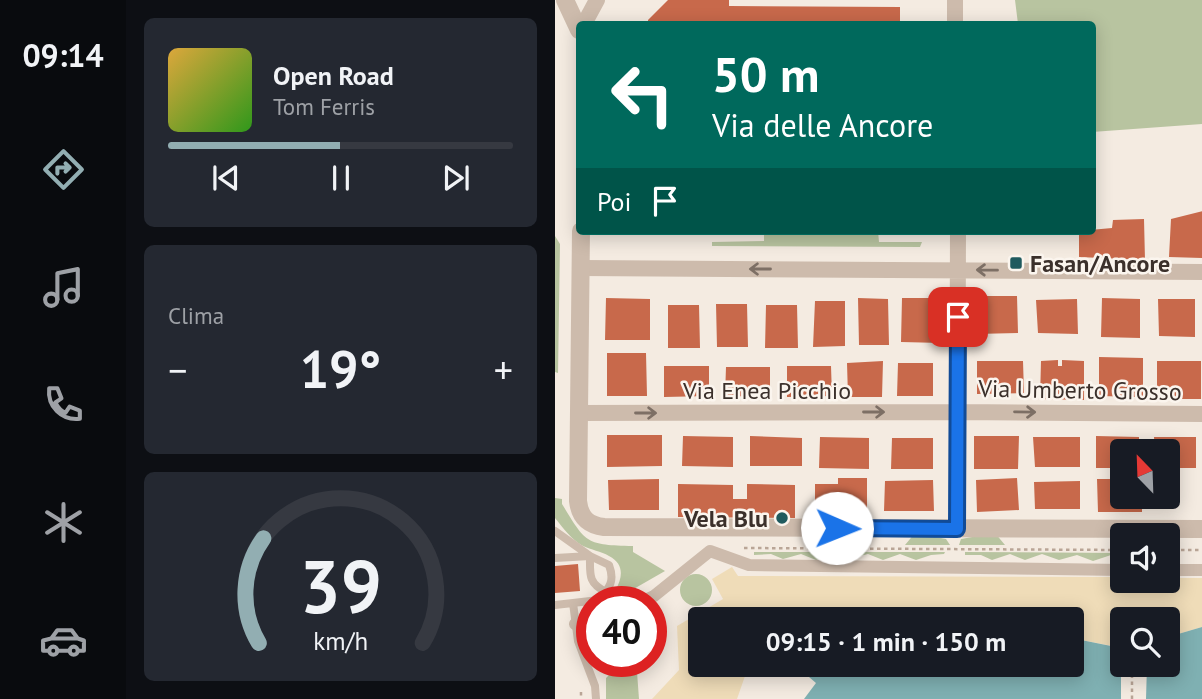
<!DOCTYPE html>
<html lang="it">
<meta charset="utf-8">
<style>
:root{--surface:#171b24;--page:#242831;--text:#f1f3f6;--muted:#9ea1a6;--line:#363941;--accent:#92aeb2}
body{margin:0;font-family:"PT Sans",sans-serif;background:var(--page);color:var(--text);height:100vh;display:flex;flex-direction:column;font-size:26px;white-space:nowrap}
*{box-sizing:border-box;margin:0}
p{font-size:23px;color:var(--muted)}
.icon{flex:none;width:38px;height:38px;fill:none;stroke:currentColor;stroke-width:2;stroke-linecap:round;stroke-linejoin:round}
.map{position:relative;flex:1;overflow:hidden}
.details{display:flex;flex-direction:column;gap:18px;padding:18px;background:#0d0f14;width:429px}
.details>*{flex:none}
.guide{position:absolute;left:21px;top:21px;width:520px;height:214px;border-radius:7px;box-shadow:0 4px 18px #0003;background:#00695c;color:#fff;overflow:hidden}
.needle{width:46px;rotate:337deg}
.fabs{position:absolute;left:555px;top:439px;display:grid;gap:14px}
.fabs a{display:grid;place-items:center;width:70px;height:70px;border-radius:7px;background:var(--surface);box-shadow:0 4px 18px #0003;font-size:35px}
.speed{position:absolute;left:21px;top:586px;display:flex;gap:14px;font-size:35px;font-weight:700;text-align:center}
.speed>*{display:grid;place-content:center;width:91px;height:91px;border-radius:50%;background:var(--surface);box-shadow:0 4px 18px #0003;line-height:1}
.speed .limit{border:10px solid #d22;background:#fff;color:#111}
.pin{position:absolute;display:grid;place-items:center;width:60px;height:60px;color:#fff;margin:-30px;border-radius:14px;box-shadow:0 4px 10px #0006}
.me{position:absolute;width:77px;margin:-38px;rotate:91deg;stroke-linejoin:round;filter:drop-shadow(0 0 5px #0008)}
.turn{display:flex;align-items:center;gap:24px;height:147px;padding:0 21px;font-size:32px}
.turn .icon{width:91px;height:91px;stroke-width:2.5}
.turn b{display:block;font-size:49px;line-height:60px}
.then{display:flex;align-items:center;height:66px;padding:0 21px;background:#0003;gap:14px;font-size:26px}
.big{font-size:52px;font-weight:700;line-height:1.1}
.details .widget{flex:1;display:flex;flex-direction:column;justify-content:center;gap:10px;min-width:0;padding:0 24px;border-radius:10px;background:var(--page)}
.details .dial{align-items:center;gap:0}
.dial svg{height:182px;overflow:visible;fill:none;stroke:var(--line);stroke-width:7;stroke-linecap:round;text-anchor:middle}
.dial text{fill:var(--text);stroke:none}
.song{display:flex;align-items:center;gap:21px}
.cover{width:84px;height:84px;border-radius:10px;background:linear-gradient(135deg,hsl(40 70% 55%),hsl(110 70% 35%))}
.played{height:7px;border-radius:4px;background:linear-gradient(90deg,var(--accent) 50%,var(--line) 50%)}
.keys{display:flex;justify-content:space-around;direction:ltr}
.heat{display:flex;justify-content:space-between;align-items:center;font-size:38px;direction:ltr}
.trip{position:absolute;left:133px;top:607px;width:396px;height:70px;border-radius:7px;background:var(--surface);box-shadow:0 4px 18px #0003;font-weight:700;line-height:70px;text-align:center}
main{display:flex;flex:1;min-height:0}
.tab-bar{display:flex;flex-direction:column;width:126px;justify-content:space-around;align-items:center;background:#090b0e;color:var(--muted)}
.tab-bar .icon{width:49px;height:49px}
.tab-bar .active{color:var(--accent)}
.tab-bar b{font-size:32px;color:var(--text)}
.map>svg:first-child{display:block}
.green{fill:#b8c4a0}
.sand{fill:#efdcb8}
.water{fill:#7fb0b2}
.building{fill:#c8694b}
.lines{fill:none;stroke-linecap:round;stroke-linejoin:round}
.path{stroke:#b9a596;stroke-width:2.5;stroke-dasharray:3.5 3.5;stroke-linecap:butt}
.service{stroke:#cdbbac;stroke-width:8}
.pedestrian{stroke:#cdbbac;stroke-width:12}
.minor{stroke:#cdbbac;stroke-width:16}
.tertiary{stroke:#cdbbac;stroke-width:18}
.oneway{stroke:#7d6f65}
.route-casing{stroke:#114b97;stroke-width:18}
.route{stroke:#1a73e8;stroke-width:12}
.poi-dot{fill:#1f5a5e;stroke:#fbf5ee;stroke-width:2.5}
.labels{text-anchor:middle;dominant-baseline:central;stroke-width:5;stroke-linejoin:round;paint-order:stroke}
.poi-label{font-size:24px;font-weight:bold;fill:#3b302b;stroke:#fbf5ee;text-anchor:start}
.street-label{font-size:24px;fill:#3b302b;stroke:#fbf5ee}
</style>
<main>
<nav class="tab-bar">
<b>09:14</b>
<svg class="icon active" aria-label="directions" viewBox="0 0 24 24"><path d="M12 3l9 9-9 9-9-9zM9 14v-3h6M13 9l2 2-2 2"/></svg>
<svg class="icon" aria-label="music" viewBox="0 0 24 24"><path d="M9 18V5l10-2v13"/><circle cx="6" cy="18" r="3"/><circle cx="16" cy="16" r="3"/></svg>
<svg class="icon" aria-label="phone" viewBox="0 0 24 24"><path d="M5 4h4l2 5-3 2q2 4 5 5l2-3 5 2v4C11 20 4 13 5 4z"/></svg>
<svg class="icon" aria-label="climate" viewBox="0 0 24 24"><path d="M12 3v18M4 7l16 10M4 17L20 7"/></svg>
<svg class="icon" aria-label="car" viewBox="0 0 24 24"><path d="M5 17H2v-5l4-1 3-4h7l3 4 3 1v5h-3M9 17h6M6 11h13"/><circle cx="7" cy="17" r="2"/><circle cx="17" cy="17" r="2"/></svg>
</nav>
<section class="details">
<div class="widget">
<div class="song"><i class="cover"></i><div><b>Open Road</b><p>Tom Ferris</p></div></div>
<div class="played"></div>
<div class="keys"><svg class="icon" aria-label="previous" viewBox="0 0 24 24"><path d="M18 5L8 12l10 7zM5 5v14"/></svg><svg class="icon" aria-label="pause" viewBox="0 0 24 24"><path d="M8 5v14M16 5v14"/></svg><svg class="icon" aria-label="next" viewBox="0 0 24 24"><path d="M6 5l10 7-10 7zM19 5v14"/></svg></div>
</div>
<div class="widget"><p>Clima</p>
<div class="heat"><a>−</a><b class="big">19°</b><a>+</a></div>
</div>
<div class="widget dial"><svg viewBox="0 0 100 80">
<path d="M14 69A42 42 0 1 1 86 69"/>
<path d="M14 69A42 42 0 0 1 16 23" stroke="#92aeb2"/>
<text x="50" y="56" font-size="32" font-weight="700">39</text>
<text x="50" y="72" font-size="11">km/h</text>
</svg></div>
</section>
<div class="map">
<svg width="648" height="699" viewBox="0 0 648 699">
<rect width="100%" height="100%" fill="#f4ebe1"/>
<!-- green -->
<path class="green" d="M460 0H647V124L537 132V24H463Z
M209 231H323L324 242H367L365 247 157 246V242L209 241Z
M0 236 5 244 3 373 0 372Z
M0 498 7 499V504C31 543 30 545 78 546V552L110 571 56 602H52C61 591 77 568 54 556 46 551 36 550 28 546 17 540 8 528 0 518Z
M360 533 391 539 395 545H350Z
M440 533 450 545H404L406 539Z
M199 552H390L389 554 376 555 361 560 345 554 328 560 313 554C291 559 303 561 280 554L261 560 246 554 228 559 216 554 199 555Z
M410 552 567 553V560L556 555 538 561 522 555 504 560 487 554 470 560 455 554 437 560 426 555H410Z
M125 590a16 16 0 1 1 32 0a16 16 0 1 1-32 0Z
M61 662H75L82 672 84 699H51V678L56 673V663Z"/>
<!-- sand -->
<path class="sand" d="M177 567 183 576 567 577V581H612L613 578H647V627L613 637 612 620H567V642L557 646 516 638V620C461 620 405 622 350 620 319 618 302 609 271 620H145V665H203L190 676 182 699H97L124 670 122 626 168 599 157 579Z"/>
<!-- water -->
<path class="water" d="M289 613H307L348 619H271Z
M647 627V699H591L592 665H612L613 637Z
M516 638 561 647 566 664V699H249L261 683 240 665H516Z"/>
<!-- building -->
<path class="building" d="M113 0H174V6L345 7V24H93V20Z
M648 211V258L614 257 616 219Z
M589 219 590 260 524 257V231L557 228 558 220Z
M421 296H462L463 333 420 334Z
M51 298 95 299V340H50Z
M303 298 333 299 334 345H304Z
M347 298H387V343L346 342Z
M547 298 585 299V338L546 337Z
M522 299 523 334 483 333 481 300Z
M603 299H640V337L604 336Z
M260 301H290V346L258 347Z
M161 304H192L193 347H162Z
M113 305H144L145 348H113Z
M211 305H242L243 348H210Z
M52 353H91L92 396H52Z
M544 357 588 358V397L544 396Z
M503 360V366H507V360L529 361V400L485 399 486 361Z
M328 361 327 397H293L292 363Z
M422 361H468L469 393 422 394Z
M602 361H646V399H602Z
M343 363H378V396H342Z
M109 366H154V396L109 397Z
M232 366H276L277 396 232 397Z
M171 367H215V397L170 396Z
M52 435H107V466L52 467Z
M128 436 178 437V467L127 466Z
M195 436 247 438V466H195Z
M419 436H464L463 469H419Z
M541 436 584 437V452H567V468H541Z
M265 437 314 438V469L264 468Z
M478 437H525V467H480Z
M599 437H641V468H612V452H600Z
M337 438H378V469H336Z
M283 478H312V510H260V484H283Z
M462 478 464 510 422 512 421 480Z
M104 479V510H54L53 480Z
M542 479H567V497H587V512H543Z
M378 480 379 511H329L330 481Z
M525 481V509H480L479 482Z
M123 484 178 485V499H192V484L240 485V518L123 517Z
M23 564 25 591 0 593V566Z"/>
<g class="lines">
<!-- path -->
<path class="path" d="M189 548 567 550
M612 550H648
M578 620V612
M26 692V699
M577 699V665"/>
<!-- service -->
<path class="service" d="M0 531 35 556 0 558
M18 603 23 641 40 686 41 699
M0 605 44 600C55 587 60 581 54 565L35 556C35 575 33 583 51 592"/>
<!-- pedestrian -->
<path class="pedestrian" d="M612 570H648
M86 602 99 596 155 551 194 565 567 570
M20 624 37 622"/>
<!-- minor -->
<path class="minor" d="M400 0V24
M29 24 42 0
M26 268 648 272
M23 413 402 412 648 414
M402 529 403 231"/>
<!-- tertiary -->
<path class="tertiary" d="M10 0 24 30
M26 231 23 501C25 518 33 525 49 527L648 529"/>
</g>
<!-- one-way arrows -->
<defs><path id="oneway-shaft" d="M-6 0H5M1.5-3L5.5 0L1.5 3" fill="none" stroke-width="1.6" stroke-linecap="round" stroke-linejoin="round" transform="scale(1.75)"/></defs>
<g class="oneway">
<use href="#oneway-shaft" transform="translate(205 269) rotate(-180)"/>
<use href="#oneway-shaft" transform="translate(432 270) rotate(-179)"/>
<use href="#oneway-shaft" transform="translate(319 412)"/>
<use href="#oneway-shaft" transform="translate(470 412) rotate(1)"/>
<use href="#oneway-shaft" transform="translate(91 413)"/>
</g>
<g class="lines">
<!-- route casing -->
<g class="route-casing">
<path id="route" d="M282 528 402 529 403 317"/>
</g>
<!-- route -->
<use href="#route" class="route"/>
</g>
<!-- markers -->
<g class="poi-dot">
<rect x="454" y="256" width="14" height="14" rx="3.5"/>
<circle cx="227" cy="518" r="7"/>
</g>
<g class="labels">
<!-- poi labels -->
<g class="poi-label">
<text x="475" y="263">Fasan/Ancore</text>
<text x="213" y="518" text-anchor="end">Vela Blu</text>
</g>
<!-- street labels -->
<g class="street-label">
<text x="212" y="390">Via Enea Picchio</text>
<text transform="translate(525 390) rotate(1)">Via Umberto Grosso</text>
</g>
</g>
</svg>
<div class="fabs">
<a><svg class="needle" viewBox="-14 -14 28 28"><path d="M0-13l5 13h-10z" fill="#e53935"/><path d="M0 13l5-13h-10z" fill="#9ea1a6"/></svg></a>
<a><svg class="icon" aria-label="sound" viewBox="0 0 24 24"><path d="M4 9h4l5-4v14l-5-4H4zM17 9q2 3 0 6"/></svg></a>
<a><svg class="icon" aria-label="search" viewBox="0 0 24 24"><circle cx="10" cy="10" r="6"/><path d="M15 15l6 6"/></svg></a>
</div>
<div class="speed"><div class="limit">40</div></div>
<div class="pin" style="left:403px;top:317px;background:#d93025"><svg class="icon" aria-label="arrive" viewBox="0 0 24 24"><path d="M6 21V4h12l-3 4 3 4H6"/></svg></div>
<svg class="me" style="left:282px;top:528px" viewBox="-20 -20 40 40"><circle r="19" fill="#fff"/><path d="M0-13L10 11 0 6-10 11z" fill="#1a73e8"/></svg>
<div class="trip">09:15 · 1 min · 150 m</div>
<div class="guide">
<div class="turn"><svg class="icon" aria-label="left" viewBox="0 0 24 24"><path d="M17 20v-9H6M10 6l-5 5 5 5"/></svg><div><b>50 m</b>Via delle Ancore</div></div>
<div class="then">Poi<svg class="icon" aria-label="arrive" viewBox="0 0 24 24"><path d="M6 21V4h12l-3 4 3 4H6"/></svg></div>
</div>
</div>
</main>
